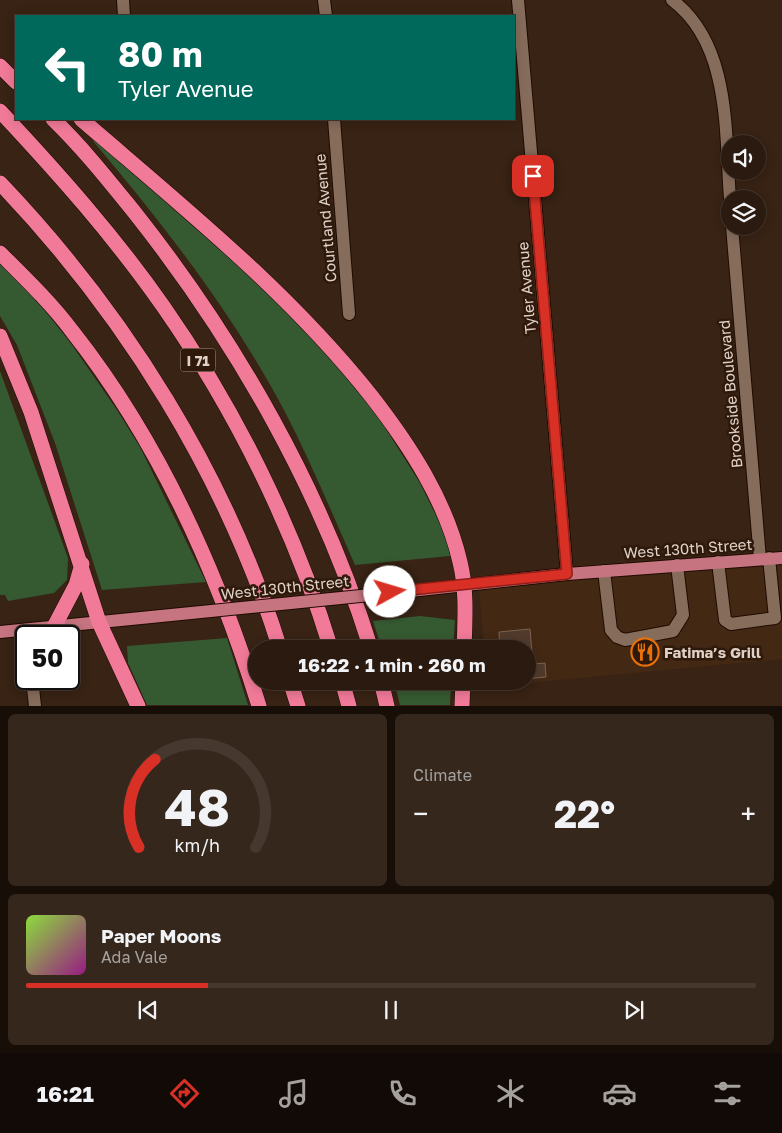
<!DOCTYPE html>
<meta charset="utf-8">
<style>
:root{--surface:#2a1a0f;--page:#36271d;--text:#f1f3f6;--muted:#a5a19e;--line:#46382f;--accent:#d93025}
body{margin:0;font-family:"Golos Text",sans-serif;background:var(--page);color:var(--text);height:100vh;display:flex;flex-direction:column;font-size:19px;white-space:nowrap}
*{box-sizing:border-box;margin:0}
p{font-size:16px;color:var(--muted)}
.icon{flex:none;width:28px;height:28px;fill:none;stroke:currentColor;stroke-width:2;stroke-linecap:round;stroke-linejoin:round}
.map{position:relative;height:706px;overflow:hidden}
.details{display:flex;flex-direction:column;gap:8px;padding:8px;background:#170e08;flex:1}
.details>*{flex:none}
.banner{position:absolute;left:15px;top:15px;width:500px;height:105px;border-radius:0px;box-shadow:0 2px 12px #0003,0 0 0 1px var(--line);background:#00695c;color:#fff;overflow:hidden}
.buttons{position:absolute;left:721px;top:135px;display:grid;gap:10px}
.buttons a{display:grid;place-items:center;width:45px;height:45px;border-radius:50%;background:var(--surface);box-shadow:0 2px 12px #0003,0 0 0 1px var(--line);font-size:25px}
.speed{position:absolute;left:15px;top:625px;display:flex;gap:10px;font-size:25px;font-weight:700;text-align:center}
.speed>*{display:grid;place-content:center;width:65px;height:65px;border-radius:50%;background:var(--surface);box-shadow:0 2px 12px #0003,0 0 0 1px var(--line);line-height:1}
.speed .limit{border:2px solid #111;border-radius:8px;background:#fff;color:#111}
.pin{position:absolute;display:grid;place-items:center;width:42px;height:42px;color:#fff;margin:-21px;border-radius:10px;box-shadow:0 2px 8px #0006}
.me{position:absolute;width:55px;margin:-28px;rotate:84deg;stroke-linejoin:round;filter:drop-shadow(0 0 4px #0008)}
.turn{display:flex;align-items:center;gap:18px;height:105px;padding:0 20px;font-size:22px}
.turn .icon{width:65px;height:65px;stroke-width:2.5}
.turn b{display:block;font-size:35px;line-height:42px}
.big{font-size:38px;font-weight:700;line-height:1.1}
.details .card{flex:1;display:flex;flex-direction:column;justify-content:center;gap:8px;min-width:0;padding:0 18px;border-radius:8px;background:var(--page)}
.details .dial{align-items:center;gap:0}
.dial svg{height:130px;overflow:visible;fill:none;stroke:var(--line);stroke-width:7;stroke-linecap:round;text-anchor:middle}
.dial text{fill:var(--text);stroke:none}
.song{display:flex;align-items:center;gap:15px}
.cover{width:60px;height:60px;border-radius:8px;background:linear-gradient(135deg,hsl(90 70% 55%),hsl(310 70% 35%))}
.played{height:5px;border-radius:2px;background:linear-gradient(90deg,var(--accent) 25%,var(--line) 25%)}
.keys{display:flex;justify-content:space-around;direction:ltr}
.heat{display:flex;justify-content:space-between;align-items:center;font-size:28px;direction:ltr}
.details .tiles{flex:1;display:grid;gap:8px;grid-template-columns:1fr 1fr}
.card:last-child{grid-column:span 2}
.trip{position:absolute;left:248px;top:640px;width:288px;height:50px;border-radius:25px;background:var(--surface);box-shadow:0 2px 12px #0003,0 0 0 1px var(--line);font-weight:700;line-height:50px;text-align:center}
.tab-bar{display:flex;height:80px;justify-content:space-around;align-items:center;background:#110a06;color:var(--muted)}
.tab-bar .icon{width:35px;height:35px}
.tab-bar .selected{color:var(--accent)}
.tab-bar b{font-size:22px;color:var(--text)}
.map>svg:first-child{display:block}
.built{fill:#432814}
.green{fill:#355a31}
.building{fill:#513a2b;stroke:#7c6352}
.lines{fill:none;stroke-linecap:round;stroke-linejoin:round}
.minor-casing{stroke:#1f0b01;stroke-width:14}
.major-casing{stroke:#1f0b01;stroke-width:14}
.highway-casing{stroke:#1f0b01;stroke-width:16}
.minor{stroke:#866c5b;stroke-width:12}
.major{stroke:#c67480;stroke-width:12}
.highway{stroke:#f17a99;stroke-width:15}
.major-bridge-casing{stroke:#1f0b01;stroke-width:14;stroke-linecap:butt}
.major-bridge{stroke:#c67480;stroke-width:12}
.route-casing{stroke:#8d1f18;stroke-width:12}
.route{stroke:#d93025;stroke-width:9}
.labels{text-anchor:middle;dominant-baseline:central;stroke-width:5;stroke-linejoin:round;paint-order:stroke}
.shield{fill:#2e190a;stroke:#ab9a8f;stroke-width:1}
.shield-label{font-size:14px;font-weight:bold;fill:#e0d1c8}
.street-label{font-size:15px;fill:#e0d1c8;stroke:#2e190a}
.poi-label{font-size:15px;font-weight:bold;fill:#e0d1c8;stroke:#2e190a;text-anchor:start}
</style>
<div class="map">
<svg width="782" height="706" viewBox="0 0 782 706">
<rect width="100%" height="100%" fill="#382314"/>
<!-- built -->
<path class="built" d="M782 552V659L485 687V681H526V649H484L478 576 584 565Z"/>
<!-- green -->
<path class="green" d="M94 139 276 299 335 361 377 415 420 483 449 542 450 556 355 565C332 513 310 460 284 410 232 312 164 225 93 141Z
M0 264 40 304 72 345 117 410 140 447 206 582 102 590 55 443 17 345 0 316Z
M0 371 68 558 67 580 54 593 8 601 5 595H0Z
M420 616 455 620 453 649H382L373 621Z
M227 638 248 705H147L128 663 127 646Z
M394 681H451L450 705H400Z"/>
<!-- building -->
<path class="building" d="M530 629 533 664 545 663 546 677 526 679V649H500L499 632Z"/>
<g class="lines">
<!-- minor casing -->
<g class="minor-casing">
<path id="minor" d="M123 0 124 16
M324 0 326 16
M518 0 567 574
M672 0C731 44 725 133 730 199
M334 119 349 314
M732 226 760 559
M718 562 725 620 731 624 775 618 769 558
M604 571 611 630 617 637 625 640 673 631 683 615 677 565
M32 679 35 706"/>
</g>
<!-- major casing -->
<g class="major-casing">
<path id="major" d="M410 591 567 574 782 558
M0 632 161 616"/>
</g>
<!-- highway casing -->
<g class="highway-casing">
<path id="highway" d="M0 66 16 82
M0 111C58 173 114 236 163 306 235 409 294 528 331 649
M53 119C83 148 109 181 135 213 237 342 322 491 371 649
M81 119C183 207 288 291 372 397 410 446 446 501 460 562 467 590 465 620 464 649
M0 183C125 314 226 475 280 649
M0 253C25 278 51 303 72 331 158 440 218 573 259 706
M0 336 31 412 99 622 138 706
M54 627 76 585 82 564
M290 681 298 706
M342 681 349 706
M381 681 387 706
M462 706 463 681"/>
</g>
<!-- minor -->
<use href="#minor" class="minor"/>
<!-- major -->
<use href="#major" class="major"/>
<!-- highway -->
<use href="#highway" class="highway"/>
<!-- major-bridge casing -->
<g class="major-bridge-casing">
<path id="major-bridge" d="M161 616 410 591"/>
</g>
<!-- major-bridge -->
<use href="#major-bridge" class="major-bridge"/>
</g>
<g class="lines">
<!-- route casing -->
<g class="route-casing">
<path id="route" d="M390 592 567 574 533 176"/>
</g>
<!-- route -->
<use href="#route" class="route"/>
</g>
<!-- icons -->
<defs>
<g id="restaurant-ring" transform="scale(1.4375)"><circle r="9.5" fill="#2e190a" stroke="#e8710a" stroke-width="1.5"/><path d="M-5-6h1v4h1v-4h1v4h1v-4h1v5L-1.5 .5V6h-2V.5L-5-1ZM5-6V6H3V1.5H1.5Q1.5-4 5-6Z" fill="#e8710a"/></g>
</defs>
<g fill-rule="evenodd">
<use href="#restaurant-ring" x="645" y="652"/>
</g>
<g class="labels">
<!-- shield labels -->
<rect class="shield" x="180.5" y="348.5" width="35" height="23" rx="4"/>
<g class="shield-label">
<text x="198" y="360">I 71</text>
</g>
<!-- street labels -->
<g class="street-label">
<text transform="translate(325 218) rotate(-95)">Courtland Avenue</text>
<text transform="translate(526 288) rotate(-95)">Tyler Avenue</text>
<text transform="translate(730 394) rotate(-95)">Brookside Boulevard</text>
<text transform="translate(688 548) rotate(-4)">West 130th Street</text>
<text transform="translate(285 587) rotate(-6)">West 130th Street</text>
</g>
<!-- poi labels -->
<g class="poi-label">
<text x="664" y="652">Fatima’s Grill</text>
</g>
</g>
</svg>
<div class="buttons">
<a><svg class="icon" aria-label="sound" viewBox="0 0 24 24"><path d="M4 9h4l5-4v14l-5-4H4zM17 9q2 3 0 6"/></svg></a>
<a><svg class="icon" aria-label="layers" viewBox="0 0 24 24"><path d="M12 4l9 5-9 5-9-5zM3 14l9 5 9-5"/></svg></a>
</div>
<div class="speed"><div class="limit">50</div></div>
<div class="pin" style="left:533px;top:176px;background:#d93025"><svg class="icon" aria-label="arrive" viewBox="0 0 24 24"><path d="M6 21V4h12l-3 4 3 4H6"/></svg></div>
<svg class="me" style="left:390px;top:592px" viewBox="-20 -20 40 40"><circle r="19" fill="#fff"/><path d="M0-13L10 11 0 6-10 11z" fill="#d93025"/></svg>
<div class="trip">16:22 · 1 min · 260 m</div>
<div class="banner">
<div class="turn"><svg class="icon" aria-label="left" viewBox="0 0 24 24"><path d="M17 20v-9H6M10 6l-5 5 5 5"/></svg><div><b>80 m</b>Tyler Avenue</div></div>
</div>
</div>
<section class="details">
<div class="tiles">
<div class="card dial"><svg viewBox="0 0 100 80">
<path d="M14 69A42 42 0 1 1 86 69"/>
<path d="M14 69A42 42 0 0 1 24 15" stroke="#d93025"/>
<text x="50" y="56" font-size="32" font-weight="700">48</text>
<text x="50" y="72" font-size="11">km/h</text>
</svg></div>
<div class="card"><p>Climate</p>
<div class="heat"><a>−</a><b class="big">22°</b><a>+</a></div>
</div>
<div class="card">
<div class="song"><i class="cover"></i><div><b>Paper Moons</b><p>Ada Vale</p></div></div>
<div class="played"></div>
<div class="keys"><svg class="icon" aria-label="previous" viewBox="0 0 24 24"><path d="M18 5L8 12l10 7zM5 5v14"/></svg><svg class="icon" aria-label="pause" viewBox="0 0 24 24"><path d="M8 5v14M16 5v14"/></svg><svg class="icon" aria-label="next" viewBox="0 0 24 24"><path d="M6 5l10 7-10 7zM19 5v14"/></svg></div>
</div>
</div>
</section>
<nav class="tab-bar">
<b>16:21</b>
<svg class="icon selected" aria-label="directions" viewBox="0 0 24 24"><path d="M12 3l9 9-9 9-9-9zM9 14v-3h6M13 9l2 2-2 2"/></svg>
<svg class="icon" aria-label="music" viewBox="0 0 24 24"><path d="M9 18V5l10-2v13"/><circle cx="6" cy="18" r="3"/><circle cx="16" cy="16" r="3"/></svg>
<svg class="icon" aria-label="phone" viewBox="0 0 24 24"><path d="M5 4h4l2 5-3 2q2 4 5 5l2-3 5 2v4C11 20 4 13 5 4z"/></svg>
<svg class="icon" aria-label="climate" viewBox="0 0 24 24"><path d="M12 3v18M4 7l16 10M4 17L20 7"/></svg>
<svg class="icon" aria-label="car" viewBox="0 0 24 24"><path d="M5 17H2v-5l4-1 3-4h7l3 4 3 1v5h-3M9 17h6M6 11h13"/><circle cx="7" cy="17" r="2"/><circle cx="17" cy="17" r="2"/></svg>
<svg class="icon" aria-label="filters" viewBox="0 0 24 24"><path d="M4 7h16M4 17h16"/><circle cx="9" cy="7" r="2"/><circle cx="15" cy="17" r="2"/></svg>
</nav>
